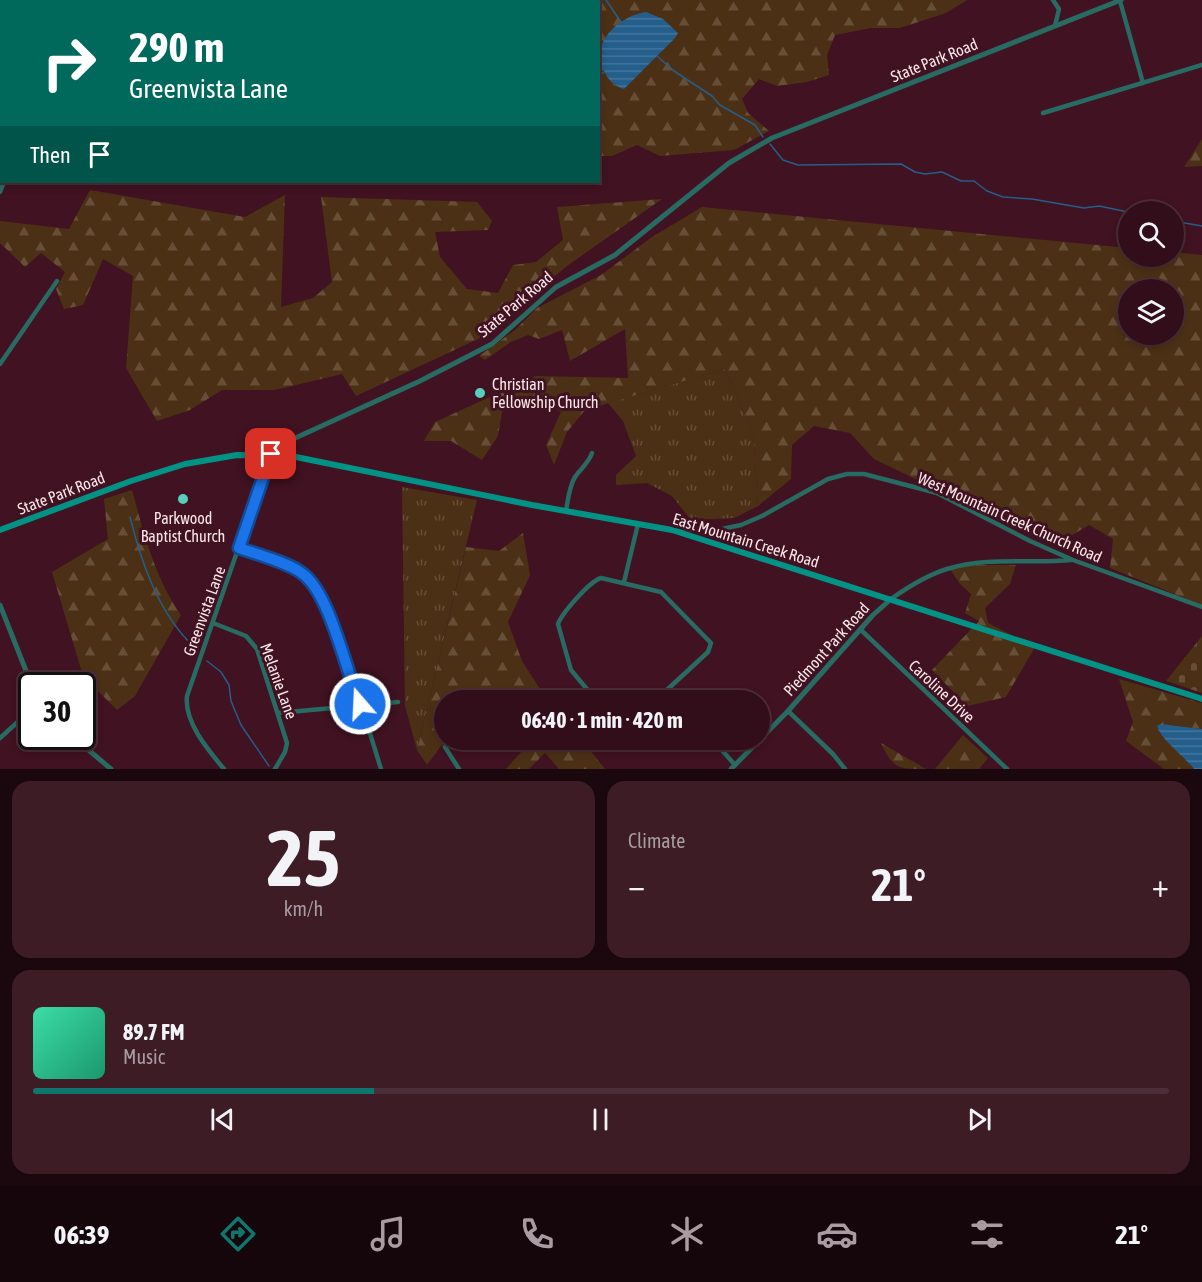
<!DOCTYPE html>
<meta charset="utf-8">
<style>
:root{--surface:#310e19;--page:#3d1c26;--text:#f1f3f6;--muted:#a89ca2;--line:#4c2e38;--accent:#0f766e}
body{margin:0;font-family:"Asap Condensed",sans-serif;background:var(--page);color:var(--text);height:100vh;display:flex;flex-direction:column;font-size:22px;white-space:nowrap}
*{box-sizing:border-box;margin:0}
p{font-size:20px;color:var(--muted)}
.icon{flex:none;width:33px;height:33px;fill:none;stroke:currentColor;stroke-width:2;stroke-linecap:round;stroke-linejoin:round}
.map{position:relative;height:769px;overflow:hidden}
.sheet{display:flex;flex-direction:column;gap:12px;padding:12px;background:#1b080e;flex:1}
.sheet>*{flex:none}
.hud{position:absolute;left:0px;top:0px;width:600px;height:183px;box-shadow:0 3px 9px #0003,0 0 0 2px var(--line);background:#00695c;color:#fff;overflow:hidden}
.buttons{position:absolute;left:1118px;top:201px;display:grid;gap:12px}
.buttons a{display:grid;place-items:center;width:66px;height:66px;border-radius:50%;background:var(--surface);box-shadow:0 3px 9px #0003,0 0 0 2px var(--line);font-size:30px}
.speed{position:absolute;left:18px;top:672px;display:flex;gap:12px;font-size:30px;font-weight:700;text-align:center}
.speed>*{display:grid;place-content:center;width:78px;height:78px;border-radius:50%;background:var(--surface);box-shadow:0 3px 9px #0003,0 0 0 2px var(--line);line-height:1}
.speed .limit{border:3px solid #111;border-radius:9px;background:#fff;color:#111}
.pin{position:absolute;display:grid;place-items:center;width:51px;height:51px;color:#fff;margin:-26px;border-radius:12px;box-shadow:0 3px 9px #0006}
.me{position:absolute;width:66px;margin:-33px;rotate:341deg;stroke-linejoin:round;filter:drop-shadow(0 0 4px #0008)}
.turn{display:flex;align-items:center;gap:21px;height:126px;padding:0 30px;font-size:27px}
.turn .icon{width:78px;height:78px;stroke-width:2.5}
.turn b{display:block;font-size:42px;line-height:51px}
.then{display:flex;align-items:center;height:57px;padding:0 30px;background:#0003;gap:12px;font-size:22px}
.big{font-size:45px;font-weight:700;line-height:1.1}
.sheet .tile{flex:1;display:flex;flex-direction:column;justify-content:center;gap:9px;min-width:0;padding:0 21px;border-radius:18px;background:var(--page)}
.sheet .dial{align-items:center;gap:0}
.dial b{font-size:78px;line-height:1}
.song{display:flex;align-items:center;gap:18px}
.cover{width:72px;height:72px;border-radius:9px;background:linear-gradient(135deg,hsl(160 70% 55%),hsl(160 70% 35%))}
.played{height:6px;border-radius:3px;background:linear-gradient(90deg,var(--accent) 30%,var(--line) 30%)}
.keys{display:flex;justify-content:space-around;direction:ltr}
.heat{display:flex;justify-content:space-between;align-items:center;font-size:33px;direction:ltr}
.sheet .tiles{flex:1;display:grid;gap:12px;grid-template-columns:1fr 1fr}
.tile:last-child{grid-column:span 2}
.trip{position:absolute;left:434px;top:690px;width:336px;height:60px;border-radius:30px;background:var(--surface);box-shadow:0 3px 9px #0003,0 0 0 2px var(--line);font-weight:700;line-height:60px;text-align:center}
.tab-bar{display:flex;height:96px;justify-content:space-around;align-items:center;background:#14060a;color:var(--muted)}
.tab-bar .icon{width:42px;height:42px}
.tab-bar .active{color:var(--accent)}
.tab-bar b{font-size:27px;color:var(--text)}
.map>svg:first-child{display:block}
.grass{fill:url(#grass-tufts)}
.forest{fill:url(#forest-firs);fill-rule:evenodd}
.cemetery{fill:url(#cemetery-stones)}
.water{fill:url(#water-rules)}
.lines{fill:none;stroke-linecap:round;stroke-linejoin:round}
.stream{stroke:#245e8b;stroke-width:1.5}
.minor{stroke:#276b63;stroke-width:4.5}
.tertiary{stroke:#276b63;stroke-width:5}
.secondary{stroke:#029286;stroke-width:6}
.route-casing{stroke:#114b97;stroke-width:15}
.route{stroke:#1a73e8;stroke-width:10}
.poi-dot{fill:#58cec0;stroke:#411221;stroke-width:2}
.labels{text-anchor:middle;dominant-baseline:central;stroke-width:6;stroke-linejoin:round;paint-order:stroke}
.street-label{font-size:16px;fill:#fbe7ea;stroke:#411221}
.poi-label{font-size:16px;fill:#fbe7ea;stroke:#411221;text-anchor:start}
</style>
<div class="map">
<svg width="1202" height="769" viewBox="0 0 1202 769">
<defs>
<pattern id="grass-tufts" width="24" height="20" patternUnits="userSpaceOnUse" patternTransform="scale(1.5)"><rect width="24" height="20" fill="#4b3015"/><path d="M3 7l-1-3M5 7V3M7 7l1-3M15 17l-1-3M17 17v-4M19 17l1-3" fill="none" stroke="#664e37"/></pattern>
<pattern id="forest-firs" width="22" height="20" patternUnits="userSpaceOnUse" patternTransform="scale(1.5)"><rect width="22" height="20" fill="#4b3015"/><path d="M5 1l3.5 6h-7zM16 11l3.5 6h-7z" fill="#664e37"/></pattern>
<pattern id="cemetery-stones" width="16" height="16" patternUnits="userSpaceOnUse" patternTransform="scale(1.5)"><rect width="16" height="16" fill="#4b3015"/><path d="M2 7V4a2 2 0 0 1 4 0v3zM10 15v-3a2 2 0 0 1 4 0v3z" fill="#664e37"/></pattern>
<pattern id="water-rules" width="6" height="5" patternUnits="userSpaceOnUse" patternTransform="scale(1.5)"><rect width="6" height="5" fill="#245e8b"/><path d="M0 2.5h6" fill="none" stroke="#45759c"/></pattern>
</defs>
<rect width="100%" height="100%" fill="#411221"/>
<!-- grass -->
<path class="grass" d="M725 369 753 432 758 506 734 518 691 520 672 496 647 483 616 485V475L636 456 623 421 608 403Z
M402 487 477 500 417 750 405 706Z"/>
<!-- forest -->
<path class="forest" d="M0 0H109L111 1 2 2 0 92Z
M122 0H308L118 1Z
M416 0H967L946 13 900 28H871L835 35 827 55 829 75 807 82 777 86 759 79 742 99 748 113 769 131 734 150 660 156 637 145 612 156H599L598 2H415Z
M1202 139V166L1184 167Z
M90 190 245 217 285 195 281 307 313 298 332 282 321 197 477 202 492 221 488 230 435 232 440 257 467 289 498 293 513 265 536 262 563 240 557 207 662 199 567 266 480 338 356 396 342 374 275 390H222L190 410 157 421 126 368 133 276 103 259 83 305 64 309 56 289 65 272 41 253 25 267 0 243V221L69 229Z
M702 207 1128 248V256H1173V252L1202 255V605L1110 568 1113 539 1089 525 1054 546 874 459 850 433 814 426 792 445 791 479 758 506 753 432 725 369 585 410 567 432 554 465 546 445 561 412 540 398 524 401 502 412 498 436 482 460 451 441H424L435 422 536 376 628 378 625 329 570 361 562 330 539 339 528 335 511 342 485 360 479 356 515 330 537 308 601 275 652 237ZM1128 290H1173V334H1128Z
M132 490C144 534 155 578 181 615L135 696 117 710 83 676 52 572 108 539 104 499Z
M523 533 530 575 508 622 522 661 547 700H444V740H452L441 746 427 765 417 750 466 547 499 551Z
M974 565H1016L1010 584 985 608 988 623 1035 647 1006 697 967 706 932 670 979 621 965 613 971 594 960 584 950 569Z
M1119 679 1202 703V729L1161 724 1157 727C1164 743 1183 754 1194 769H1164L1126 741 1133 722Z
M963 735 988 758 979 769H935Z
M532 740H582L605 769H559L545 753 529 769H506Z
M881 743 926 769C898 769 893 769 881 743Z"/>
<!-- cemetery -->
<path class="cemetery" d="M1202 636V693L1166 681Z"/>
<!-- water -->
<path class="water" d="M646 12 663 19 678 33 675 38 624 89C614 86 608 80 604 71 589 43 619 16 646 12Z
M1161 724 1202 729V769H1194C1184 756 1161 740 1157 726Z"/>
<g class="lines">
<!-- stream -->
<path class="stream" d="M606 0 621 22
M657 56 674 71 712 96 720 105 755 125 763 137
M598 77 604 72
M770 144 783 160 798 165 901 164 915 172 925 174 942 172 961 181H974L987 191 1003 197 1032 199 1084 208 1099 206 1128 212
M1173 221 1202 226
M130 517C142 565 159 614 195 648
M207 661 221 672 229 685 231 701 241 725 269 766"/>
<!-- minor -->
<path class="minor" d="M1053 0 1059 9 1055 26
M1120 1 1143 83
M85 2 86 0
M394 2 395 0
M1043 113 1202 65
M0 192 4 182
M0 364 57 281
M566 511C568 500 569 487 575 477 581 468 588 464 592 453
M675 530 722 529 741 525 762 516 828 479 847 474H864L937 493 1030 541 1073 560 1202 607
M239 548C267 558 302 565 319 591L365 717 381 769
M624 582 638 524
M891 599C908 587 927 575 947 569 988 556 1030 564 1071 560
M213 623 246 636 257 649 287 743 285 752 275 769
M861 630 1007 769
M669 688 679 700
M596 700 571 670 558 624C562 613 590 581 601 578L661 592 711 643 708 652 656 700
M788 711 833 754 845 769
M278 713 398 702
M0 738 32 709
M713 740 735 765
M445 747 459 769
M224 769C208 750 184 722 187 696L271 454"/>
<!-- tertiary -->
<path class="tertiary" d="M271 454 280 445 420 381 492 344 556 287 615 255 729 163 772 138 1121 0
M0 605 32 686
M72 736 111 769
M731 769 788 711 873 615 891 599"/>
<!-- secondary -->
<path class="secondary" d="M0 530 131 481 185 464 237 455 291 456 532 505 672 530 1202 699"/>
</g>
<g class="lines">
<!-- route casing -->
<g class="route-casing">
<path id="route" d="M271 454 239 548C256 554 290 563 303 574 330 594 346 671 360 704"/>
</g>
<!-- route -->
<use href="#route" class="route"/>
</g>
<!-- markers -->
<g class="poi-dot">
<circle cx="480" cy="393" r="6"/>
<circle cx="183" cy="499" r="6"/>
</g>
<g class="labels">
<!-- street labels -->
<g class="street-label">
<text transform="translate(934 60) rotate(-22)">State Park Road</text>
<text transform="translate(515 304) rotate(-40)">State Park Road</text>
<text transform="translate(61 493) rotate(-21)">State Park Road</text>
<text transform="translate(1010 517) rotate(24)">West Mountain Creek Church Road</text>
<text transform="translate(746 540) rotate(17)">East Mountain Creek Road</text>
<text transform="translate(204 611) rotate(-70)">Greenvista Lane</text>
<text transform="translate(826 649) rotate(-48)">Piedmont Park Road</text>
<text transform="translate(279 681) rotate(70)">Melanie Lane</text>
<text transform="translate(942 691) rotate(43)">Caroline Drive</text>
</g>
<!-- poi labels -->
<g class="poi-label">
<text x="492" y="384">Christian<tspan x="492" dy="18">Fellowship Church</tspan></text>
<text x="183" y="518" text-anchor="middle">Parkwood<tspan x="183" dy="18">Baptist Church</tspan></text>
</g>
</g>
</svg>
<div class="buttons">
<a><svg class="icon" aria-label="search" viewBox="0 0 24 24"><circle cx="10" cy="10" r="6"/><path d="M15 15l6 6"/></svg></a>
<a><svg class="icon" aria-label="layers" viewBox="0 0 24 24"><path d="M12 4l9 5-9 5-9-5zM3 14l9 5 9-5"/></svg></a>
</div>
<div class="speed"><div class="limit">30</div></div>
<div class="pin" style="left:271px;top:454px;background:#d93025"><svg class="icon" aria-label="arrive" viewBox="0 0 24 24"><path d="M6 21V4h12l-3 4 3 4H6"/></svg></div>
<svg class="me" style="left:360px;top:704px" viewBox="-20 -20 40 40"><circle r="17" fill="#1a73e8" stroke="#fff" stroke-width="3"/><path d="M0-11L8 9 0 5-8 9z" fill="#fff"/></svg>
<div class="trip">06:40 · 1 min · 420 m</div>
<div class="hud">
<div class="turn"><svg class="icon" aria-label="right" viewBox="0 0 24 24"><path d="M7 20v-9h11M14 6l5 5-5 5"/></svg><div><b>290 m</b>Greenvista Lane</div></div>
<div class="then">Then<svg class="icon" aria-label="arrive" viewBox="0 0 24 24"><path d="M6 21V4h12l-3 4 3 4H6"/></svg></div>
</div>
</div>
<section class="sheet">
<div class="tiles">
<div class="tile dial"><b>25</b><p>km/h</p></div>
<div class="tile"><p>Climate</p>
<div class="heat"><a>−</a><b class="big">21°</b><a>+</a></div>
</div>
<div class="tile">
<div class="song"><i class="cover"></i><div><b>89.7 FM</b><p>Music</p></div></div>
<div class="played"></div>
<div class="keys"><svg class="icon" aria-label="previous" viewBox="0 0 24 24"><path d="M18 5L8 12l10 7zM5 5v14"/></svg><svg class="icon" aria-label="pause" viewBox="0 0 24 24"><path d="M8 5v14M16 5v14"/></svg><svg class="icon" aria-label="next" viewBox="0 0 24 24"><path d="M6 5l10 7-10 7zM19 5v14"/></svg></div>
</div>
</div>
</section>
<nav class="tab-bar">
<b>06:39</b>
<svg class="icon active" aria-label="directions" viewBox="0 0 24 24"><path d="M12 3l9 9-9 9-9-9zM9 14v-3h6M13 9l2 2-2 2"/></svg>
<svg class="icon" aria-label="music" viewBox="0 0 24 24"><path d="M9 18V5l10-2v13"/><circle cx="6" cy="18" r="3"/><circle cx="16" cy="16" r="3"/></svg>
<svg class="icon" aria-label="phone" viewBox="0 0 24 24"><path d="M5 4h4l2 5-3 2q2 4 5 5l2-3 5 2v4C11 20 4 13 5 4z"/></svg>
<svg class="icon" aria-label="climate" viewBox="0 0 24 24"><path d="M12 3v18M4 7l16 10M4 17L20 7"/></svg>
<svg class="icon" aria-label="car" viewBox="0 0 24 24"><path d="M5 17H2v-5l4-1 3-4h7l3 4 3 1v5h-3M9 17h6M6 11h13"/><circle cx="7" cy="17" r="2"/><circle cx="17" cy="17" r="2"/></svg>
<svg class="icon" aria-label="filters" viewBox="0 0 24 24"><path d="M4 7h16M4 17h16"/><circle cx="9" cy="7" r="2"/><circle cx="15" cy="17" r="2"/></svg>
<b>21°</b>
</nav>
